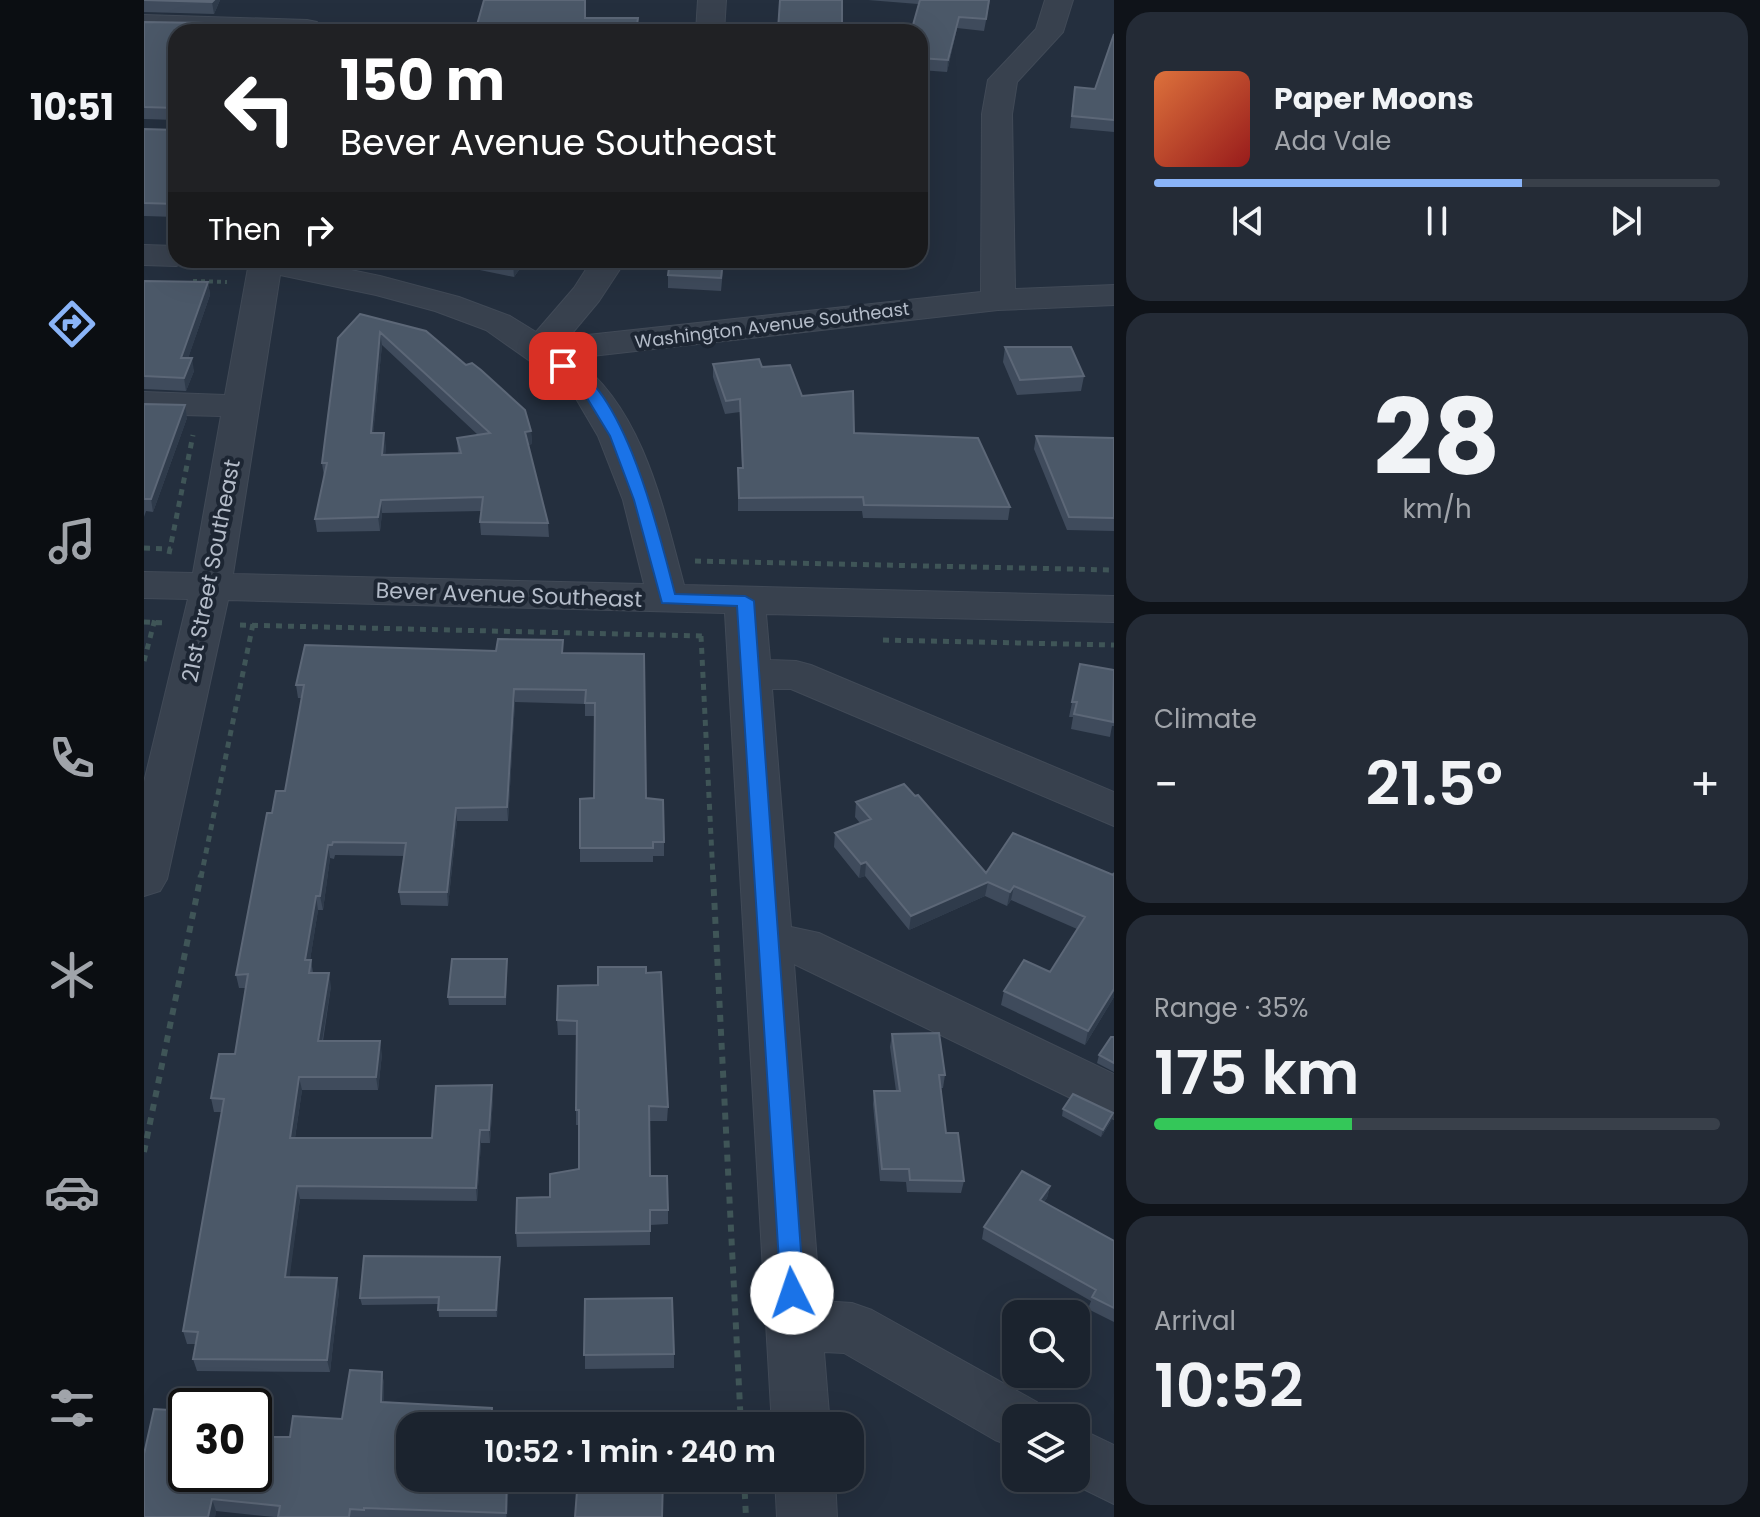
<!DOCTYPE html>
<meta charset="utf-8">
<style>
:root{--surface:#1b232e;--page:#242b36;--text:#f1f3f6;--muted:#a0a4aa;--line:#39404a;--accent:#8ab4f8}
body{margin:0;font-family:Poppins,sans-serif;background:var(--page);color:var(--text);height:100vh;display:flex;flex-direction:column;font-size:30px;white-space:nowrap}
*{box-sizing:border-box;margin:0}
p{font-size:26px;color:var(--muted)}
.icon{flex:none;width:44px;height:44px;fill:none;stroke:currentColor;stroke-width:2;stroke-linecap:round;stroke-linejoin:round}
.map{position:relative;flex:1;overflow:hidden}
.side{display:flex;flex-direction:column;gap:12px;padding:12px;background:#0f1319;width:646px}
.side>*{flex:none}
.top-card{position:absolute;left:24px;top:24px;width:760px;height:244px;border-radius:24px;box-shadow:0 8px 32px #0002,0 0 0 2px var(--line);background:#202124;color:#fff;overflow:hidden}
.buttons{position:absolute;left:858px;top:1300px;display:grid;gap:16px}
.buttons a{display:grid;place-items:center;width:88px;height:88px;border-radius:16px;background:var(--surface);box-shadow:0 8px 32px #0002,0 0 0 2px var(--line);font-size:40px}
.speed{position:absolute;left:24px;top:1388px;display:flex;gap:16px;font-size:40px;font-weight:700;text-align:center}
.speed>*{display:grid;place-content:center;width:104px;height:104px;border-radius:50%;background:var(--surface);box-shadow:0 8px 32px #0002,0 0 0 2px var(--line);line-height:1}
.speed .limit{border:4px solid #111;border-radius:12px;background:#fff;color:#111}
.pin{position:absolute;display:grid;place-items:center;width:68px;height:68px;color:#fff;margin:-34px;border-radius:16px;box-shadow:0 4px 12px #0006}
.me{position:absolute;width:88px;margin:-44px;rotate:356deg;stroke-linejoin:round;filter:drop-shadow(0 0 6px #0008)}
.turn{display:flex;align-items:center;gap:28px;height:168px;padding:0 40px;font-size:36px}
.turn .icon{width:104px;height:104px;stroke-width:2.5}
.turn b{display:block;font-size:56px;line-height:68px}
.then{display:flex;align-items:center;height:76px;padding:0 40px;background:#0003;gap:16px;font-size:30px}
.big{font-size:60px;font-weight:600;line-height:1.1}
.side .tile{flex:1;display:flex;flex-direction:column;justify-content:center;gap:12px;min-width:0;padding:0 28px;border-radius:24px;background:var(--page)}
.side .dial{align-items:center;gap:0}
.dial b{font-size:104px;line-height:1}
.song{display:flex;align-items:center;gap:24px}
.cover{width:96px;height:96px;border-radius:12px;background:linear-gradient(135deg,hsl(20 70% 55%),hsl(0 70% 35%))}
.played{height:8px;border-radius:4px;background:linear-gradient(90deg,var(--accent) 65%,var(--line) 65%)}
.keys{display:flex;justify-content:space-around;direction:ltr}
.heat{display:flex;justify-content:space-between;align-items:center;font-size:44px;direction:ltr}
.charge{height:12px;border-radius:6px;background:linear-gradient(90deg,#34c759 35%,var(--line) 0)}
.trip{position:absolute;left:252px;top:1412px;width:468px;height:80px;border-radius:24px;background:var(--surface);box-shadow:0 8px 32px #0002,0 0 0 2px var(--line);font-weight:600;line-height:80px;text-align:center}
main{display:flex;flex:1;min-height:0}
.tab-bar{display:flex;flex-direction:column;width:144px;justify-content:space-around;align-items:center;background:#0b0e12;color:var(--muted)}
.tab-bar .icon{width:56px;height:56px}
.tab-bar .current{color:var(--accent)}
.tab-bar b{font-size:36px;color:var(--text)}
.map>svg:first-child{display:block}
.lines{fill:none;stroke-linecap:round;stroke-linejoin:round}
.minor-casing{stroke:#414a57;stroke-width:2}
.path-far2{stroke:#3f5557;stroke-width:4;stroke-dasharray:4 4;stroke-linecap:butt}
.path-far1{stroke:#3f5557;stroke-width:5;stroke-dasharray:6 6;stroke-linecap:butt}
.path{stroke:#3f5557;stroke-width:6;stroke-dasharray:7 7;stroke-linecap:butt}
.minor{fill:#38414e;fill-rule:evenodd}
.wall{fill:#3f4b5c;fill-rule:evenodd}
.shaded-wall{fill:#2f3b4b}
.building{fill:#4b5868;stroke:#5c6777;stroke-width:2;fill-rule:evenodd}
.route{fill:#1a73e8;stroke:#114b97;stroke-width:2}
.labels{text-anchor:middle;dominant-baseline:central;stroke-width:8;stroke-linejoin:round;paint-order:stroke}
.far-street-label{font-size:18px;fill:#b4bcc9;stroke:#1d2633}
.street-label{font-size:22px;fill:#b4bcc9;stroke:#1d2633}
</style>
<main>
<nav class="tab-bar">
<b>10:51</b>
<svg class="icon current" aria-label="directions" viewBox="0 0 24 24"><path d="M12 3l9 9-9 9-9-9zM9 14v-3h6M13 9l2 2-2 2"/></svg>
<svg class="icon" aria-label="music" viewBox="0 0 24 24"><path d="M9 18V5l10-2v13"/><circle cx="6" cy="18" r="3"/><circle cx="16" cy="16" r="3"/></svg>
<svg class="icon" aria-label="phone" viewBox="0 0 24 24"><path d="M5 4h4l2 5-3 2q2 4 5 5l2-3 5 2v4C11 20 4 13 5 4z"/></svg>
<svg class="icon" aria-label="climate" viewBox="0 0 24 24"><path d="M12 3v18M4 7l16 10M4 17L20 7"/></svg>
<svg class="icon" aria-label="car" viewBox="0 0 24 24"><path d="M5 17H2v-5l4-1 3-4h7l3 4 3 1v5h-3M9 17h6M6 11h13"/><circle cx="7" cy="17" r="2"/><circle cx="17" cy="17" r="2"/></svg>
<svg class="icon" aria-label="filters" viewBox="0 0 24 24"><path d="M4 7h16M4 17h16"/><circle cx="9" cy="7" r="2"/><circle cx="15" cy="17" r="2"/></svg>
</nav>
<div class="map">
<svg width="970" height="1517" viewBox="0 0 970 1517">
<rect width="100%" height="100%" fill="#242f3e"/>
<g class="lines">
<!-- minor casing -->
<g class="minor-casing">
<path id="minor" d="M554 0H582L580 32H552Z
M901 0H929L919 32 873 82 868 114 871 289 970 285V305L854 310 430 358C499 408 519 507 540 585L970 596V622L622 614 626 660 652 661 667 665 970 792V826L647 689H628L647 927 675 933 970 1074V1119L650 964 676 1301 708 1303 728 1310 893 1402 900 1418H872V1448L851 1440 700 1353 680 1352 686 1426H628L581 613 84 600 23 879 16 891 0 896V782L44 599 0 598V572L49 573 77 416 0 414V392L81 395 104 268 94 260H159L236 276 315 297 366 316 392 332 430 288 448 260H482L455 301 425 337 837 292 838 114 844 80 892 29ZM136 275 232 295 291 311 342 330 427 390 454 436 479 500 500 584 89 574Z
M0 15 163 20 173 22 177 28 174 32 0 31Z
M0 245 32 246V260H46L32 266 0 265Z
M932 1427 970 1445V1504L917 1478H932Z
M631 1478H691L693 1517H633Z"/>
</g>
<!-- path-far2 -->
<path class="path-far2" d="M49 281 83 282"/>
<!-- path-far1 -->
<path class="path-far1" d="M0 548 27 549
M25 554 49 435
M551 561 970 570
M0 622 21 623
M96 625 558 636
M557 636 569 877
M739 640 970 645
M0 661 12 615
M57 877 110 619"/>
<!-- path -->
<path class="path" d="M569 875 597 1426
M0 1152 57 875
M600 1478 602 1517"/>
<!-- minor -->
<use href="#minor" class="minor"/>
</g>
<!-- wall -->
<path class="wall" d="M0 0H76L70 14 0 12Z
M724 0H846L840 31 813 28 803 72 776 70 774 4Z
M0 22 60 23 61 32H32V120L0 119Z
M970 34V132L926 128 931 87 951 89Z
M0 129 32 130V217L0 216Z
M300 260H382L370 277 326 268V264Z
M580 260 577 291 524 288V275Z
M0 281 64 282 66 295 44 358 50 371 42 391 0 389Z
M216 314 387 431 388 444 384 445 404 523 405 537 337 535 336 522 337 511 238 513 236 531 173 532 171 519 180 477 178 463ZM238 345 334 435 313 438 314 453 241 455 242 446 229 433Z
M861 347 940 376 937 391 873 395 859 362Z
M569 364 618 367 710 433 866 507 864 520 719 518 718 511H594V468H598L596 412 581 414 569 377Z
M0 404 43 418 9 512 2 511 0 517Z
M892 436 970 438V531L923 530 890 449Z
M420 653 500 654 502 798 520 842V856H509V862H436V799L450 798 451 716H441V704L371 702 364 821H313L304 906 257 905 255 892 260 856 191 855 190 859 186 858 179 910H174L166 960H167L169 973 187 986 179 1041 238 1054 234 1090H158L151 1138H288L349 1098 346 1143H337L333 1201 156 1199 145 1277 195 1291 186 1372 53 1371 49 1359 52 1344H43L39 1331 78 1112H70L67 1098 91 1054 102 988H95L92 975 128 813 141 791 158 698H154L152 685Z
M936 664 970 670V726H968L966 737 927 729 929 717H925Z
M712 802 842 873 969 875 970 873V997L941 1045 857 1005 860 991 906 972 933 929 867 900 863 906 841 896 765 930 721 876 715 878 690 847 691 833 716 823 711 817Z
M363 959 362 1005H305L304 997Z
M502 973 524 1107 523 1121H506V1176L524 1210V1224L506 1225V1245L373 1247 372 1233 435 1169V1125H432V1110L433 1035H414L413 1020 454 985Z
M748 1034 801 1075 799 1088H797L802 1133 820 1181 817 1193 763 1192 762 1182 736 1181 729 1104 730 1091H752L746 1047Z
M970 1037V1072L953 1063 955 1055Z
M919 1109 969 1113 967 1121 957 1137 918 1116Z
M906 1186 903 1198 900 1202 970 1241V1322L944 1309 947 1301 838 1239 840 1227Z
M356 1264 353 1317H295L294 1304 218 1305 216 1298Z
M441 1299 530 1354V1368L441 1369Z
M238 1372 240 1384V1402L348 1408 349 1421 266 1478H365L363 1517H130L72 1511 71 1517H0L42 1474 198 1419Z"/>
<!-- shaded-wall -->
<path class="shaded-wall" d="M70 0H76L70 14 68 2Z
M815 17 813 28 803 72 804 60Z
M60 23 61 32H56Z
M371 260H382L370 277 369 263Z
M64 282 66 295 40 370 37 358Z
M236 332 238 345 228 447 227 433Z
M48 358 50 371 42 391 40 378Z
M41 405 43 418 9 512 7 499Z
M387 431 388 444 381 445V432Z
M240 433 242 446 240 469 238 455Z
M237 500 238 513 236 531 234 517Z
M370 689 371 702 364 821 363 807Z
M312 808 313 821 304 906 303 892Z
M184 845 186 858 179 910 176 896Z
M722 862 721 876 715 878 717 864Z
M844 882 841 896 765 930 767 916Z
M870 886 867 900 863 906 866 892Z
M172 896 174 910 164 973 161 960Z
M185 973 187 986 176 1054 174 1041Z
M970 989V997L941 1045 944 1031Z
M236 1041 238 1054 234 1090 232 1077Z
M155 1077 158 1090 149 1151 146 1138Z
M348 1085 349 1098 346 1143 345 1130Z
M969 1113 967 1121 957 1137 959 1130Z
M336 1130 337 1143 333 1201 332 1188Z
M153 1186 156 1199 144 1290 141 1277Z
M906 1186 903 1198 893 1212 896 1200Z
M356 1257V1264L353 1317 352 1310Z
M193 1278 195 1291 186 1372 183 1360Z
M238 1372 240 1384V1414L237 1402Z
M363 1478H365L363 1517H362Z
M68 1499 72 1511 71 1517H64Z"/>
<!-- building -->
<path class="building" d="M0 0H70L68 2Z
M340 0H441V18H494L492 32H331Z
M636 0H698V32H624L625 30H634Z
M776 0H845L842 19 815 17 804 60 776 58V32H767Z
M0 22 60 23 56 32H32V108L0 107Z
M970 34V120L928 116 931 87 951 89Z
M0 129 32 130V204L0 203Z
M352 260H371L369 263Z
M526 260H579L577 278 524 275Z
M0 281 64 282 37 358H48L40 378 0 376Z
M216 314 282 331 322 365 328 363 337 370 381 410 387 431 381 432 404 523 336 522 339 497 237 500 234 517 171 519 183 463H178L194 338ZM236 332 346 433 313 438 317 453 238 455 240 433H227Z
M861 347H927L940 376 876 380Z
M615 359 618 367 646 365 658 396 709 391 710 433 834 438 866 507 720 505 719 497 595 498 594 468H599L596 399 582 401 569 364Z
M0 404 41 405 7 499H0Z
M892 436 970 438V518L925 517Z
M354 639 419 640 418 653 500 654 502 798 519 800 520 842H509V848H436V799L450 798 451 703H441L442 690 370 689 363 807 312 808 303 892H255L262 843 189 842 188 845H184L176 896H172L161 960H167L165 973H185L174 1041H236L232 1077H155L146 1138H288L292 1086 348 1085 345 1130H336L332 1188 153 1186 141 1277 193 1278 183 1360 49 1359 54 1332 39 1331 80 1099 67 1098 75 1054H91L104 974 92 975 123 813H128L132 791H141L160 685H152L161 645 352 651Z
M936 664 970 670 969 722 930 714 933 702H928Z
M760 784 771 796 774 795 842 873 869 833 969 875 970 873V989L944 1031 860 991 880 960 906 972 941 917 870 886 866 892 844 882 767 916 722 862 717 864 691 833 727 819 712 802Z
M308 959H363L361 997H304Z
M454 967H502V973L517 972 524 1107 505 1106 506 1176H523L524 1210H506V1231L372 1233 373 1198 406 1197V1174L435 1169V1110H432L433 1021 413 1020 414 986 454 985Z
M795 1033 801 1075H795L802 1133H814L820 1181 766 1180 765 1169H738L730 1091H756L748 1034Z
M967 1037H970V1063L955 1055Z
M929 1094 969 1113 959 1130 919 1109Z
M878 1171 906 1186 896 1200 970 1241V1308L948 1297 952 1290 840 1227Z
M220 1256 356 1257 352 1310H294L295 1297 216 1298Z
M528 1298 530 1354 440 1355 441 1299Z
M206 1370 238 1372 237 1402 348 1408 347 1426H266V1478H363L362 1513 220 1508V1510L206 1509 205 1517H134L136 1506 68 1499 64 1517H0V1454L10 1409 42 1411V1474H110V1437H146L149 1416 198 1419Z
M460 1414 514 1418V1426H439H459Z
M434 1478H519L518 1517H431Z"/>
<!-- route -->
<path class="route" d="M419 362C480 381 516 537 531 594L601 596 610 601 660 1293 656 1300 648 1303 640 1300 637 1293 593 606 518 603 490 500 466 436 435 385 411 366Z"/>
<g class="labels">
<!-- far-street labels -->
<g class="far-street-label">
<text transform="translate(628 325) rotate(-7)">Washington Avenue Southeast</text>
</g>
<!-- street labels -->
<g class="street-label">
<text transform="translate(67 571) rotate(-79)">21st Street Southeast</text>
<text transform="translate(365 595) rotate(2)">Bever Avenue Southeast</text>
</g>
</g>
</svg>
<div class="buttons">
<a><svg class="icon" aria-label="search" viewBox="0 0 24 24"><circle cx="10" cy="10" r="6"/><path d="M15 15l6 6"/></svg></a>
<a><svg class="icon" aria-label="layers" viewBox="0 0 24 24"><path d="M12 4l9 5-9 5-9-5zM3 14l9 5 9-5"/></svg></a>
</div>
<div class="speed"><div class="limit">30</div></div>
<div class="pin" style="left:419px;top:366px;background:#d93025"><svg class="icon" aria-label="arrive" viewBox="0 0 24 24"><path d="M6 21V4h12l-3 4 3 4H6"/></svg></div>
<svg class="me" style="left:648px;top:1293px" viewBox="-20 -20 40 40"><circle r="19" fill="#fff"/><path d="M0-13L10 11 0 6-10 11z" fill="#1a73e8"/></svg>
<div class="trip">10:52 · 1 min · 240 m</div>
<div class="top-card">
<div class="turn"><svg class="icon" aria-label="left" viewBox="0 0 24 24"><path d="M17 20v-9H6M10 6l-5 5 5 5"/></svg><div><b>150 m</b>Bever Avenue Southeast</div></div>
<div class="then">Then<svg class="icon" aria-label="right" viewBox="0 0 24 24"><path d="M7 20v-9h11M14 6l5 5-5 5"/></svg></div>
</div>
</div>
<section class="side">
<div class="tile">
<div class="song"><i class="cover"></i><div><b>Paper Moons</b><p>Ada Vale</p></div></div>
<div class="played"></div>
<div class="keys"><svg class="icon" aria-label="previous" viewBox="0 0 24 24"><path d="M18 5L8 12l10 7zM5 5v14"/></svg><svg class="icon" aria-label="pause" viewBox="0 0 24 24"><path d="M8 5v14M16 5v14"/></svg><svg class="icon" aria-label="next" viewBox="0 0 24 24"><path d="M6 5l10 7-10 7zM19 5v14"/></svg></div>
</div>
<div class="tile dial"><b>28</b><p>km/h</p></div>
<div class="tile"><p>Climate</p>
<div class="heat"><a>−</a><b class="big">21.5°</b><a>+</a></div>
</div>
<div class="tile"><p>Range · 35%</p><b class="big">175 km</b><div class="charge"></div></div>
<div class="tile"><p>Arrival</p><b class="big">10:52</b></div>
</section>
</main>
